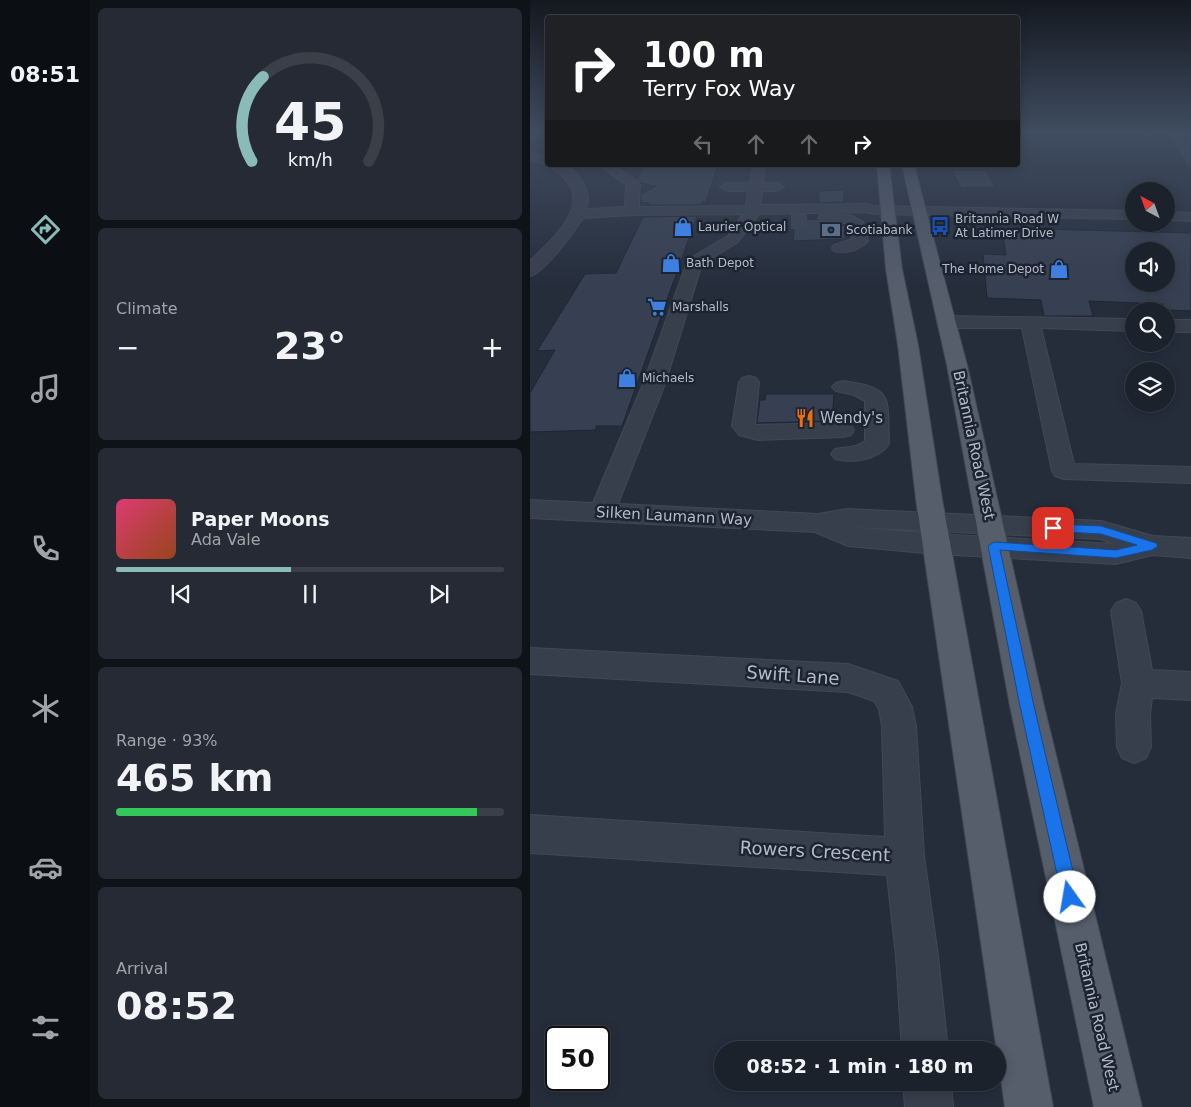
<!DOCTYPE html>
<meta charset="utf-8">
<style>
:root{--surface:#1c222c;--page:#252a34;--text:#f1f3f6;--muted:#a0a4a9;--line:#3a3f48;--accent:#8bbbb9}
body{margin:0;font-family:"DejaVu Sans",sans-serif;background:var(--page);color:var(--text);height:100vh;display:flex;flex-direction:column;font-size:19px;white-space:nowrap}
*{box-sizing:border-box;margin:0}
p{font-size:16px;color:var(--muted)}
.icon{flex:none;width:28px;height:28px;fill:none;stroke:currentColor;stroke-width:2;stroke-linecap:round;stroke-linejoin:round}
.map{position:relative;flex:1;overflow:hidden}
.details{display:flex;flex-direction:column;gap:8px;padding:8px;background:#0f1318;width:440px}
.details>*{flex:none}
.guide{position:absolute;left:15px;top:15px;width:475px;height:152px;border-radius:5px;box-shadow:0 2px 12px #0003,0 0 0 1px var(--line);background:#202124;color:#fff;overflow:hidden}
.needle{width:32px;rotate:319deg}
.controls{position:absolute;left:595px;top:182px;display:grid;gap:10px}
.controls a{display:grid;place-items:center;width:50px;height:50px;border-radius:50%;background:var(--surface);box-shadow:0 2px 12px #0003,0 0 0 1px var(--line);font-size:25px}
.speed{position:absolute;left:15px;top:1026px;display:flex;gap:10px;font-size:25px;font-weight:700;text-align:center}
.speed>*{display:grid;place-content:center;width:65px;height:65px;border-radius:50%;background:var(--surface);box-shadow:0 2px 12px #0003,0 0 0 1px var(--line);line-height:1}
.speed .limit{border:2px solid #111;border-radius:8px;background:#fff;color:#111}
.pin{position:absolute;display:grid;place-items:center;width:42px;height:42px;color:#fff;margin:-21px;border-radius:10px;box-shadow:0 2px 8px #0006}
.me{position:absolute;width:55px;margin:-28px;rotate:347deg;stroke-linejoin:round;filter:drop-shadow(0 0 4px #0008)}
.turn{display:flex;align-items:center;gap:18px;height:105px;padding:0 15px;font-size:22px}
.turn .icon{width:65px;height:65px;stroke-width:2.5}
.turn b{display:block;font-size:35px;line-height:42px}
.lanes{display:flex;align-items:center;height:48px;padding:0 15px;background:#0003;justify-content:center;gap:25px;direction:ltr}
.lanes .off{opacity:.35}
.big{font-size:38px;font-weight:600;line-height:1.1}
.details .card{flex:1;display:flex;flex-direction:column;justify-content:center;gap:8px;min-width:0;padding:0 18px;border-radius:8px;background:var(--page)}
.details .dial{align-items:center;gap:0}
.dial svg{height:130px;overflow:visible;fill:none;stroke:var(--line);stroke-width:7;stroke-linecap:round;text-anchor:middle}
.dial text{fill:var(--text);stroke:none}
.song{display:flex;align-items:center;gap:15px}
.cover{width:60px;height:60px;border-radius:8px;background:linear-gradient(135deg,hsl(340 70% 55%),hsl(20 70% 35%))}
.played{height:5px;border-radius:2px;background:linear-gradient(90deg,var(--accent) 45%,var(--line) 45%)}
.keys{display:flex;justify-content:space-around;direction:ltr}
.heat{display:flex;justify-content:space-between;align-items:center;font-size:28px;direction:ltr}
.charge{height:8px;border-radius:4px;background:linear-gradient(90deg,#34c759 93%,var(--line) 0)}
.trip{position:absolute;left:184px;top:1041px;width:292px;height:50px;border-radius:25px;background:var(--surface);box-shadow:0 2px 12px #0003,0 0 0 1px var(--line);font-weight:600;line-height:50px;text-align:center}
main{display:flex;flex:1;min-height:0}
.tabs{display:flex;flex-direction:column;width:90px;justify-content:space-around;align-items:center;background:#0b0e12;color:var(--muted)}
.tabs .icon{width:35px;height:35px}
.tabs .active{color:var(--accent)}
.tabs b{font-size:22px;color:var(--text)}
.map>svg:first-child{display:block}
.building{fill:#374052;stroke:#1f2633;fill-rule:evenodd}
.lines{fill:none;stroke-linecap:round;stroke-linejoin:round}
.minor-tunnel{stroke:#3a4250;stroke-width:16;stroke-dasharray:16 8;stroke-linecap:butt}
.minor-casing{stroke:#414855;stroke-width:2}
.major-casing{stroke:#414855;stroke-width:2}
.minor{fill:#383f4c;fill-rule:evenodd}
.major{fill:#565e6c;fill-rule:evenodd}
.route{fill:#1a73e8;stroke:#114b97}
.labels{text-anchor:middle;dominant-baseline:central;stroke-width:5;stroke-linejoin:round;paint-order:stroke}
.far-poi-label{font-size:12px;fill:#b4bac7;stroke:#1d2431;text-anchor:start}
.poi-label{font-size:15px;fill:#b4bac7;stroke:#1d2431;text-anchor:start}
.street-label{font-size:15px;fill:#b4bac7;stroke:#1d2431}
.near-street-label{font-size:18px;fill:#b4bac7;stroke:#1d2431}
</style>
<main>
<nav class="tabs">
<b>08:51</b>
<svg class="icon active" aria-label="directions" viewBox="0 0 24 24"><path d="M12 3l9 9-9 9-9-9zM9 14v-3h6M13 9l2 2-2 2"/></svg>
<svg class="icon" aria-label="music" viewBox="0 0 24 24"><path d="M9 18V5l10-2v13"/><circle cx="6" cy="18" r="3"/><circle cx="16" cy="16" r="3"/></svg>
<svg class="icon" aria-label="phone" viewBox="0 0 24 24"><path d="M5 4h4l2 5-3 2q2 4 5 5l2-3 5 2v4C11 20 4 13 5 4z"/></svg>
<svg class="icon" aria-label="climate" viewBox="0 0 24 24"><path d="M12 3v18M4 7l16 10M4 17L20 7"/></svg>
<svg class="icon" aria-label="car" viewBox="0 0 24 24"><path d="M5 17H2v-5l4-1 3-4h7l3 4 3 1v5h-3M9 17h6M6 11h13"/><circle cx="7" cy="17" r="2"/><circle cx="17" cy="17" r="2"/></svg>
<svg class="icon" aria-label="filters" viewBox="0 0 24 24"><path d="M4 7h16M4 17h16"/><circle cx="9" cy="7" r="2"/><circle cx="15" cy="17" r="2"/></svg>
</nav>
<section class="details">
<div class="card dial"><svg viewBox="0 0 100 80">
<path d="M14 69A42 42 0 1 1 86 69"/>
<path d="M14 69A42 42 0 0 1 21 17" stroke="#8bbbb9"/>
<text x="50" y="56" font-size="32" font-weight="700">45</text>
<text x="50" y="72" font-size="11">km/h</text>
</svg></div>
<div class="card"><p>Climate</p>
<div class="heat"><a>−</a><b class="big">23°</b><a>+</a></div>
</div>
<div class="card">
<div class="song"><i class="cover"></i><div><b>Paper Moons</b><p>Ada Vale</p></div></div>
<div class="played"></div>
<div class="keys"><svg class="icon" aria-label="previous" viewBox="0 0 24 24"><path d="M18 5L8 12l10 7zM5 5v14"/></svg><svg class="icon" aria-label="pause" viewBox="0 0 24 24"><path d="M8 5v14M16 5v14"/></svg><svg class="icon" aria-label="next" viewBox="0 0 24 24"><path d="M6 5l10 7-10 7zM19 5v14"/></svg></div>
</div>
<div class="card"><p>Range · 93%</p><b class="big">465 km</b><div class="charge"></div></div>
<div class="card"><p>Arrival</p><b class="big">08:52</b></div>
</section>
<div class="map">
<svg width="661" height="1107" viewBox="0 0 661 1107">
<rect width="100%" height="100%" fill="#252d3b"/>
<!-- building -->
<path class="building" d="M635 132H661V171Z
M115 165H188L176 202H172L171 205H119V203H111V194L126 186 111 183 107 178Z
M422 170H456L465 187 431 188Z
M314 190V202L289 203V191Z
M167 216 92 426H66V430L0 432V393L25 350 7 351 55 274 86 273 113 217Z
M287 219 290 223 315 225V239L263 241 265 220Z
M472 228 661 233V311L635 310 633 304 559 301 563 316H514L511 300 457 298 453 254 476 255ZM604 251H636V284H604Z
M236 394H304L302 421 227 423 230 400H235Z"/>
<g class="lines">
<!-- minor-tunnel -->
<path class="minor-tunnel" d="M261 221H277"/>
<!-- minor casing -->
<g class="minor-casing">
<path id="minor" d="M607 132H623L617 135 609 134Z
M0 152 18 158V165C22 165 30 164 34 165 50 171 62 193 56 209L95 207 96 185 69 165H84L108 181 110 184 109 207 216 206 218 191H197L190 187 197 183H220L223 165H235L233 183H247L254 187 247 191H232L230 205 335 204 344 206 604 211V219L344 214 335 212 229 214 208 242 172 264 135 384 88 504 288 514 317 509 571 521 623 536 661 538V558L622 555 586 564 406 554 318 546 285 532 0 518V500L63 503 113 384 157 262 159 259 198 236 213 214 102 215 53 218C44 232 15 272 0 276V261C23 239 67 201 28 173 25 171 21 167 19 166 14 163 6 162 0 160ZM321 527 570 539 585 544 406 534Z
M636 212 661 213V221L636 220Z
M295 214 320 215 333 222 338 241C331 250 315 254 304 251L302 248 304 245 322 239 321 227 316 223 290 221 288 218 290 215Z
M416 316 604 319V331L511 328 544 464 661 467V483L534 479 525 476 522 471 492 328H416L409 326 407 322 409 318Z
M636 320H661V332H636Z
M219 376 226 378 229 382 225 425 313 423 321 425 324 430 321 435 313 437 228 440 209 435 202 426 209 382 212 378Z
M313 381C365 388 357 398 359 444 348 460 323 464 305 459L301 454 305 449 326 446 335 441V401L324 395 306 391 302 387 306 383Z
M596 599 606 603 611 611 622 670 661 672V700L622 698 620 714 621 747 616 758 604 763 592 758 587 747 586 714 592 683 581 611 586 603Z
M0 648 318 664 368 681 382 707 386 726 394 856 408 956 418 1050H372L366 956 357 875 0 853V815L355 837 352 726 349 709 344 701 318 692 0 674Z
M373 1082H421L423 1107H375Z"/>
</g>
<!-- major casing -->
<g class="major-casing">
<path id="major" d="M347 165H359L372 269 388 345 412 499 523 1107H475L386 499 368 345 356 269Z
M372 165H384L437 365 514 706 612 1107H564L480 706 417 365Z"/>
</g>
<!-- minor -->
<use href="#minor" class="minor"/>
<!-- major -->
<use href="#major" class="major"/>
</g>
<!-- sky -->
<linearGradient id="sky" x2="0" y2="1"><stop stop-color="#141920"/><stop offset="0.46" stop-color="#404c60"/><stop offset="1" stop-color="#404c60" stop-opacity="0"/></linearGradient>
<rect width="661" height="287" fill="url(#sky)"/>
<!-- route -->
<path class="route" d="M523 524 571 526 626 543 628 546 622 550 586 558 470 550 504 706 549 897 546 903 540 905 534 903 532 897 490 706 458 546 464 542 586 550 607 545 571 534 519 531 518 528 519 525Z"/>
<!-- icons -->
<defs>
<g id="bus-bare" transform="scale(1.5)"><path d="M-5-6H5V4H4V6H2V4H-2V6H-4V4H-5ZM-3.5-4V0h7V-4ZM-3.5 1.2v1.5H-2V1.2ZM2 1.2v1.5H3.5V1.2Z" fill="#1a4fb4" stroke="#1d2431" stroke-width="2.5" paint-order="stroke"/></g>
<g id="shop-bare" transform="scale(1.5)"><path d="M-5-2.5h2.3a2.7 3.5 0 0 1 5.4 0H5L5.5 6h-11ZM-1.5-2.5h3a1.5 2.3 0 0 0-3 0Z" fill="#3f7fe0" stroke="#1d2431" stroke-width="2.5" paint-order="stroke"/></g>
<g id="bank-bare" transform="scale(1.5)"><path d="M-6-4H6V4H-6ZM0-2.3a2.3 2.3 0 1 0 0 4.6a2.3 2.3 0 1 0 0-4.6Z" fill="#5c6f8a" stroke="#1d2431" stroke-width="2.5" paint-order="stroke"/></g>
<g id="supermarket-bare" transform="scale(1.5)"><path d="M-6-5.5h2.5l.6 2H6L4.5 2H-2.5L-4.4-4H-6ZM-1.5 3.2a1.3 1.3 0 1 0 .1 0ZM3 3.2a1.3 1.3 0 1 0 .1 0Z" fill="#3f7fe0" stroke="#1d2431" stroke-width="2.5" paint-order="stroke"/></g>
<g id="restaurant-bare" transform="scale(1.5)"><path d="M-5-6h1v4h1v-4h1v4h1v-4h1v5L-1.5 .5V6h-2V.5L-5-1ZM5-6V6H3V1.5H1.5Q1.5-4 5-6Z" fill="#e8710a" stroke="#1d2431" stroke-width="2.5" paint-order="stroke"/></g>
</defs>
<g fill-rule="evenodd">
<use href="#bus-bare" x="410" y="226"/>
<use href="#shop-bare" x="153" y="227"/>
<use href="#bank-bare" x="301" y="230"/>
<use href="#shop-bare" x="141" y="263"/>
<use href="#shop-bare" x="529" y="269"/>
<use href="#supermarket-bare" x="127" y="307"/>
<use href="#shop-bare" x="97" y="378"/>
<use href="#restaurant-bare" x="275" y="418"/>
</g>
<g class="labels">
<!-- far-poi labels -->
<g class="far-poi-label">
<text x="425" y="219">Britannia Road W<tspan x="425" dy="14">At Latimer Drive</tspan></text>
<text x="168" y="227">Laurier Optical</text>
<text x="316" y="230">Scotiabank</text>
<text x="156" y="263">Bath Depot</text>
<text x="514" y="269" text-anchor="end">The Home Depot</text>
<text x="142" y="307">Marshalls</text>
<text x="112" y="378">Michaels</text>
</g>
<!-- poi labels -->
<g class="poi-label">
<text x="290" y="418">Wendy's</text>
</g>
<!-- street labels -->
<g class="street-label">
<text transform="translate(444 445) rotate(78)">Britannia Road West</text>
<text transform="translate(144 516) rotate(3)">Silken Laumann Way</text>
<text transform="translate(567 1017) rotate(77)">Britannia Road West</text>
</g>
<!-- near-street labels -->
<g class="near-street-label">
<text transform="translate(263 675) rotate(4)">Swift Lane</text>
<text transform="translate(285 851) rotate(3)">Rowers Crescent</text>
</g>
</g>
</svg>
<div class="controls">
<a><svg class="needle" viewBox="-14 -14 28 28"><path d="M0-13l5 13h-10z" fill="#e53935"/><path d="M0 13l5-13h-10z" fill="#a0a4a9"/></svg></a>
<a><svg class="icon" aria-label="sound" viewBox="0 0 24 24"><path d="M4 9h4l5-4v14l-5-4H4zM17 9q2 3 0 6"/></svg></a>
<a><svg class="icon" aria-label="search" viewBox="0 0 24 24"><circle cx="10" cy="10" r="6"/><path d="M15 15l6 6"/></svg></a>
<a><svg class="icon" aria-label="layers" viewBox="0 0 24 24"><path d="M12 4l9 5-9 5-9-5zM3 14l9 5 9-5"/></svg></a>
</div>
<div class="speed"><div class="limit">50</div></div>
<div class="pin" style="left:523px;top:528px;background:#d93025"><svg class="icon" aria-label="arrive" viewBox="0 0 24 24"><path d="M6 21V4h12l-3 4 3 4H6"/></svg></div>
<svg class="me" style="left:540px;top:897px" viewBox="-20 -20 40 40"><circle r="19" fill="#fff"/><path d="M0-13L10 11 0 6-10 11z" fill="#1a73e8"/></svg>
<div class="trip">08:52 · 1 min · 180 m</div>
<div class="guide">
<div class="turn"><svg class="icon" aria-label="right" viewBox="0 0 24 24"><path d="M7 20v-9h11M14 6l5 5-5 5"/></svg><div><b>100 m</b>Terry Fox Way</div></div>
<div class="lanes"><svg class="icon off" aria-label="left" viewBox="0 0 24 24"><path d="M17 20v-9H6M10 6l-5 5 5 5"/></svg><svg class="icon off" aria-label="ahead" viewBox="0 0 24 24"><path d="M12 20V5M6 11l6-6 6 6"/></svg><svg class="icon off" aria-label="ahead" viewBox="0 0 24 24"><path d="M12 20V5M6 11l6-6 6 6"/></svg><svg class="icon" aria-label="right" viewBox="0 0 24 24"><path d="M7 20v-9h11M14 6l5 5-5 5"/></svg></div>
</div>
</div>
</main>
